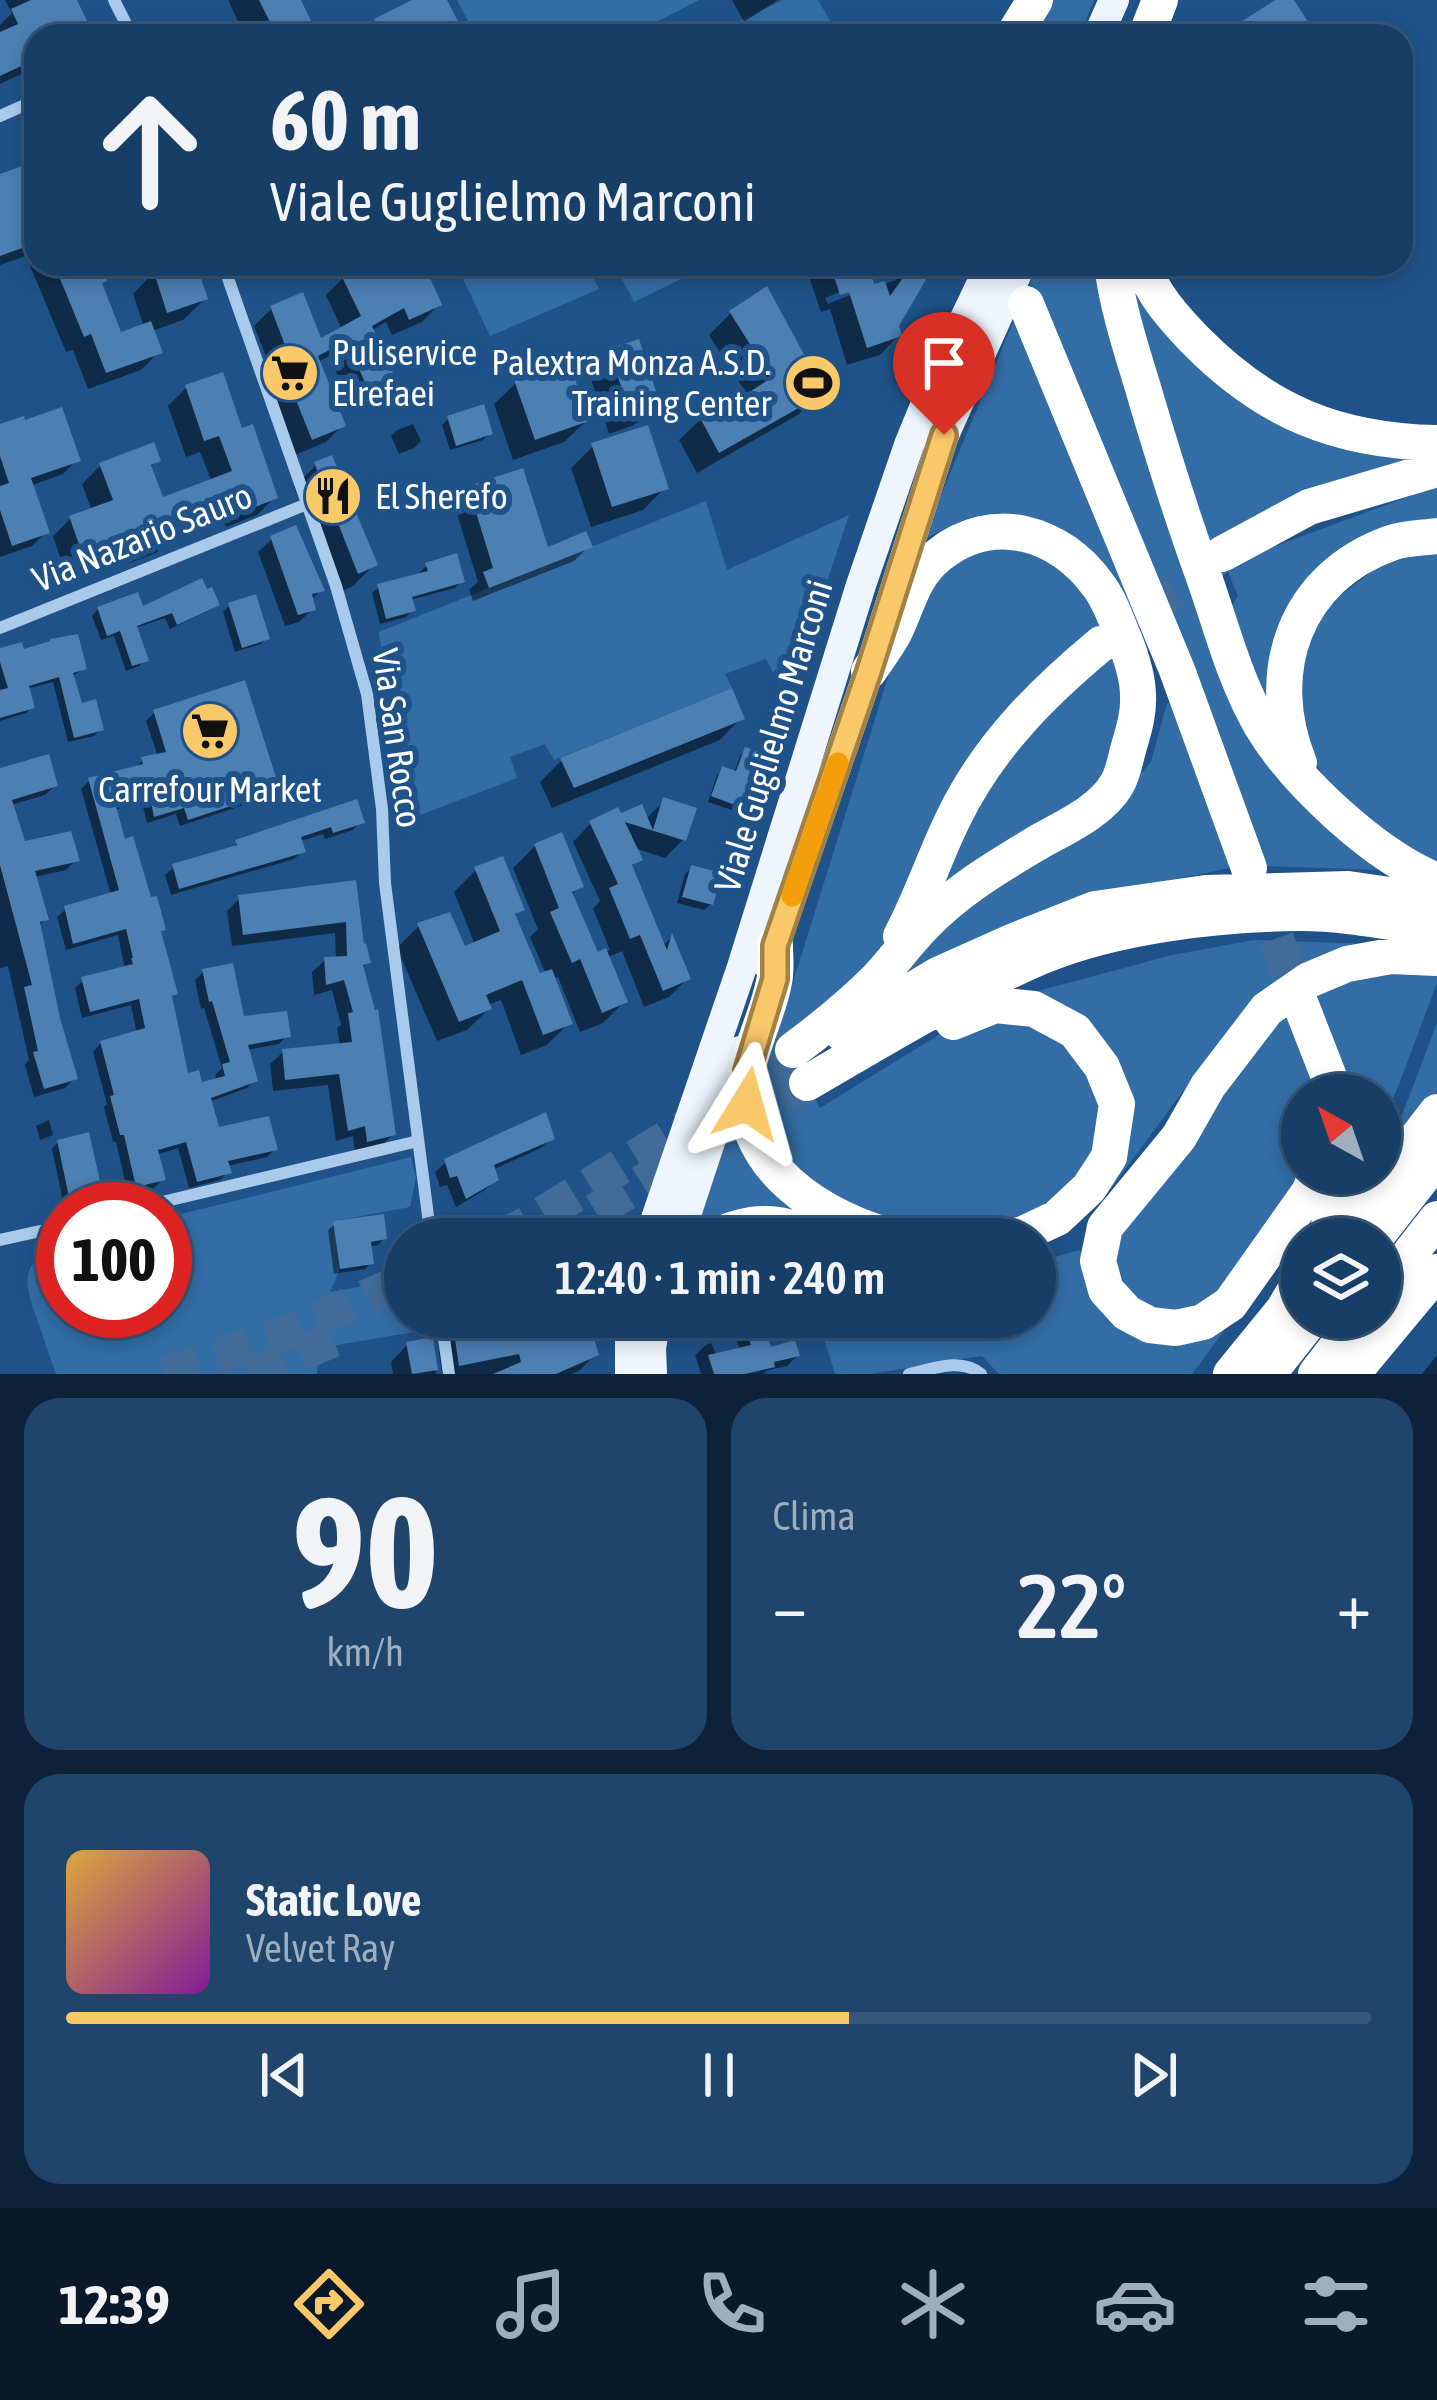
<!DOCTYPE html>
<html lang="it">
<meta charset="utf-8">
<style>
:root{--surface:#173e66;--page:#20456c;--text:#f1f3f6;--muted:#9eaebf;--line:#36577a;--accent:#f9c869}
body{margin:0;font-family:"Asap Condensed",sans-serif;background:var(--page);color:var(--text);height:100vh;display:flex;flex-direction:column;font-size:45px;white-space:nowrap}
*{box-sizing:border-box;margin:0}
p{font-size:39px;color:var(--muted)}
.icon{flex:none;width:66px;height:66px;fill:none;stroke:currentColor;stroke-width:2;stroke-linecap:round;stroke-linejoin:round}
.map{position:relative;height:1374px;overflow:hidden}
.drawer{display:flex;flex-direction:column;gap:24px;padding:24px;background:#0d2238;flex:1}
.drawer>*{flex:none}
.guide{position:absolute;left:24px;top:24px;width:1389px;height:252px;border-radius:36px;box-shadow:0 6px 18px #0003,0 0 0 3px var(--line);background:#173e66;color:var(--text);overflow:hidden}
.needle{width:78px;rotate:320deg}
.fabs{position:absolute;left:1281px;top:1074px;display:grid;gap:24px}
.fabs a{display:grid;place-items:center;width:120px;height:120px;border-radius:50%;background:var(--surface);box-shadow:0 6px 18px #0003,0 0 0 3px var(--line);font-size:60px}
.speed{position:absolute;left:36px;top:1182px;display:flex;gap:24px;font-size:60px;font-weight:700;text-align:center}
.speed>*{display:grid;place-content:center;width:156px;height:156px;border-radius:50%;background:var(--surface);box-shadow:0 6px 18px #0003,0 0 0 3px var(--line);line-height:1}
.speed .limit{border:18px solid #d22;background:#fff;color:#111}
.pin{position:absolute;display:grid;place-items:center;width:102px;height:102px;color:#fff;margin:-123px -51px;border-radius:50% 50% 50% 0;rotate:-45deg;box-shadow:0 0 12px #0007}
.pin .icon{rotate:45deg}
.me{position:absolute;width:132px;margin:-66px;rotate:8deg;stroke-linejoin:round;filter:drop-shadow(0 0 9px #0008)}
.turn{display:flex;align-items:center;gap:42px;height:252px;padding:0 48px;font-size:54px}
.turn .icon{width:156px;height:156px;stroke-width:2.5}
.turn b{display:block;font-size:84px;line-height:102px}
.big{font-size:90px;font-weight:600;line-height:1.1}
.drawer .tile{flex:1;display:flex;flex-direction:column;justify-content:center;gap:18px;min-width:0;padding:0 42px;border-radius:36px;background:var(--page)}
.drawer .dial{align-items:center;gap:0}
.dial b{font-size:156px;line-height:1}
.song{display:flex;align-items:center;gap:36px}
.cover{width:144px;height:144px;border-radius:18px;background:linear-gradient(135deg,hsl(40 70% 55%),hsl(290 70% 35%))}
.played{height:12px;border-radius:6px;background:linear-gradient(90deg,var(--accent) 60%,var(--line) 60%)}
.keys{display:flex;justify-content:space-around;direction:ltr}
.heat{display:flex;justify-content:space-between;align-items:center;font-size:66px;direction:ltr}
.drawer .tiles{flex:1;display:grid;gap:24px;grid-template-columns:1fr 1fr}
.tile:last-child{grid-column:span 2}
.trip{position:absolute;left:384px;top:1218px;width:672px;height:120px;border-radius:60px;background:var(--surface);box-shadow:0 6px 18px #0003,0 0 0 3px var(--line);font-weight:600;line-height:120px;text-align:center}
.tab-bar{display:flex;height:192px;justify-content:space-around;align-items:center;background:#091929;color:var(--muted)}
.tab-bar .icon{width:84px;height:84px}
.tab-bar .active{color:var(--accent)}
.tab-bar b{font-size:54px;color:var(--text)}
.map>svg:first-child{display:block}
.green{fill:#336da5}
.shadow{fill:#0007;fill-rule:evenodd}
.building{fill:#4c7fb2}
.lines{fill:none;stroke-linecap:round;stroke-linejoin:round}
.highway-tunnel{stroke:#416c9a;stroke-width:36;stroke-dasharray:36 18;stroke-linecap:butt}
.street{stroke:#a9caeb;stroke-width:12}
.primary{stroke:#eef5fe;stroke-width:30}
.highway{stroke:#fff;stroke-width:36}
.route-casing{stroke:#a28244;stroke-width:30}
.route{stroke:#f9c869;stroke-width:21}
.slow{stroke:#f59e0b;stroke-width:21}
.labels{text-anchor:middle;dominant-baseline:central;stroke-width:12;stroke-linejoin:round;paint-order:stroke}
.poi-label{font-size:36px;fill:#fff;stroke:#1f5288;text-anchor:start}
.street-label{font-size:36px;fill:#fff;stroke:#1f5288}
</style>
<div class="map">
<svg width="1437" height="1374" viewBox="0 0 1437 1374">
<rect width="100%" height="100%" fill="#1f5288"/>
<!-- green -->
<path class="green" d="M457 0H699L629 36H476Z
M783 0H818L839 36H709Z
M1051 0H1094L1080 36H1029Z
M456 264H586L599 289 490 336Z
M614 264H712L634 302Z
M1038 264H1101L1209 639 1377 860 1378 870 1265 866 1225 758 1030 283Z
M1132 277 1205 373 1437 459 1206 552 1149 375Z
M1014 320 1153 651 1142 650C1125 630 1042 522 1027 517 991 505 953 523 922 541Z
M1437 486V521L1332 560 1271 713 1229 610 1238 596 1225 565Z
M706 501 727 570 849 515 788 701 766 659 725 674 732 688 554 760 545 744 510 757 517 778 404 821 379 632Z
M1011 541 1075 569 1102 625 1015 703 896 931 870 972 784 1036 820 1108 966 1018 1002 1012 1054 1032 1081 1064 1098 1101 1099 1141 1084 1169 1060 1196 1025 1216 992 1226 932 1227 871 1219 824 1199 776 1148 758 1094 761 1064 775 1040 894 658 946 564Z
M1437 551V865L1385 835 1326 781 1302 739 1294 693 1318 613 1386 560Z
M1112 650 1122 682 1121 715 1103 777 1074 805 943 890 951 854 1000 767Z
M1167 703H1181L1230 868 1087 897 984 935 891 980 963 909 1095 824 1151 762Z
M1254 940 1372 944 1227 1032 1112 1187 1082 1219 1125 1126 1027 994 1172 955Z
M1437 962V983L1398 1087 1380 1126V1095H1348L1308 988Z
M1291 1000 1320 1095H1302V1173L1217 1298 1185 1314 1139 1307C1125 1285 1114 1268 1116 1242Z
M1437 1023V1092L1351 1215 1352 1173H1380Z
M739 1098 835 1225 789 1213 691 1239Z
M411 1157 416 1178 410 1207 334 1221 340 1269 330 1292 405 1279V1317H431L433 1329 319 1348 317 1374H56C49 1355 43 1336 36 1316 23 1279 20 1260 63 1247V1311H165V1218Z
M1079 1250 1088 1261 1108 1309 1219 1325 1224 1331 1192 1374H999L982 1356 870 1374H835L817 1317H1035V1263Z"/>
<!-- shadow -->
<path class="shadow" d="M5 0H74L85 36H36V67L0 84V25L12 13Z
M228 0H298L315 36H245Z
M419 0H444L457 27 448 36H361L376 21Z
M732 0H778L744 22Z
M36 164V264H97L99 284 120 336 144 327 133 294 154 272 178 264H193L205 299 183 320 152 331 159 352 141 370 88 389 73 350 66 352 26 256 0 265V177Z
M361 264H421L439 304 422 322 392 335 386 322 371 331 393 382 376 399 352 409 329 356 318 362 343 425 326 442 295 455 269 390 276 382 254 326 271 309 319 342 342 330 326 295 343 278 362 269Z
M865 264 873 287 897 280 884 275 887 264H930L896 326 899 335 880 355 847 365 830 309 821 312 805 265ZM852 287V294L828 304 825 298Z
M731 313 821 392 799 414 697 473 679 440 701 419 726 411 748 396 709 335Z
M611 351 656 403 634 425 609 434 589 373Z
M516 383 586 421 564 442 513 460 494 404Z
M186 388 240 432 275 497 257 515 226 527 222 519 170 538 156 553 127 564 120 547 63 566 53 536 71 518 92 511 82 484 100 466 158 460 149 469 161 501 212 482 200 452 186 457 168 406Z
M448 419 490 433 483 440 450 450 442 425Z
M413 424 421 441 414 448 399 454 391 436 397 430Z
M0 427 77 460 63 474 30 486 46 532 32 546 0 557Z
M593 446 665 488 643 510 591 527 571 468Z
M316 465 374 565 353 586 336 594 294 487Z
M470 488 546 551 589 546 574 561 473 601 469 590 478 582 454 504Z
M272 539 321 590 310 601 313 609 299 622 285 626 258 552Z
M427 565 461 581 455 588 410 600 413 610 406 617 380 624 372 593 379 587 421 575 420 572Z
M216 604 210 610 170 629 165 618 135 628 146 660 139 666 126 671 114 636 101 640 92 616 98 609 141 610Z
M229 606 267 638 261 644 235 652 223 612Z
M0 651 22 652 84 668 71 677 79 706 101 729 94 736 68 742 53 682 27 689 32 707 26 713 0 721Z
M154 713 277 789 269 797 180 826 176 814 147 823 142 803 114 810 158 933 175 994 169 999 186 1077 200 1086 217 1082 215 1075 222 1068 204 1008 201 1009 195 980 203 972 242 1020 287 1036 279 1044 246 1050 255 1080 247 1088 209 1102 217 1131 275 1149 267 1157 227 1166 228 1172 220 1180 189 1188 178 1148 156 1155 162 1180 154 1188 128 1194 116 1142H113L104 1107 107 1104 93 1052 101 1043 137 1034 131 1005 82 1018 75 988 83 980 125 969 118 935 66 950 57 917 66 909 111 895 81 789 89 781 133 770 143 760 158 757 146 721Z
M741 718 720 740 552 808 540 782 562 760Z
M746 750 741 806 735 811 708 802 717 775 723 770 734 773 740 756Z
M0 771 55 786 45 795 11 805 23 845 76 860 66 870 34 877 46 919 39 925 62 1033 75 1078 65 1088 34 1097 25 1065 29 1060 8 966 0 968Z
M664 801 684 839 665 858 634 848 639 859 630 868 662 946 671 938 687 979 669 997 644 1007 622 951 606 958 624 1002 603 1023 580 1032 558 977 552 979 569 1023 547 1045 521 1055 501 1000 487 1005 489 1009 467 1030 437 1041 397 948 419 926 463 950 475 945 454 892 476 870 521 909 513 917 538 976 546 974 530 937 538 929 513 868 535 846 580 886 571 896 596 956 610 950 593 909 600 901 573 842 591 823 620 817 645 820Z
M361 822 353 830 325 839 323 834 300 841 303 851 294 859 171 895 165 875 174 867 229 851 237 843Z
M691 868 711 904 704 910 677 903 685 874Z
M353 884 361 947 368 962 361 969 393 1134 381 1147 355 1153 353 1136 336 1141 328 1085 273 1091 270 1064 283 1052 340 1046 337 1028 341 1025 332 990 314 995 312 972 325 960 336 959 335 933 232 946 227 911 240 898Z
M49 1120 53 1135 40 1140 36 1126Z
M552 1138 541 1148 492 1170 496 1179 485 1190 456 1207 447 1185 440 1187 435 1172 446 1162Z
M58 1142 100 1194 93 1200 64 1206 52 1149Z
M335 1224 384 1238 378 1245 369 1246 371 1263 365 1269 334 1274 328 1230Z
M477 1228 478 1239H464L465 1230Z
M489 1317H576L596 1354 579 1371 571 1374H442L439 1353 441 1345 458 1329Z
M741 1317H757L769 1350 797 1356 787 1366 768 1370 764 1374H701L695 1355 706 1345 711 1343 717 1356 740 1351 732 1326Z
M431 1341 436 1374H393L391 1362 407 1345Z
M1437 1355V1374H1422Z"/>
<!-- building -->
<path class="building" d="M31 0H77L94 36H36V59L0 76V32L18 24 11 9Z
M259 0H301L318 36H277Z
M412 0H447L461 27 443 36H382L374 19Z
M1275 0H1294L1317 36H1219Z
M36 161V243L0 256V174Z
M54 264H100L107 281 102 283 121 332 151 321 163 353 106 373 91 334 84 337Z
M168 264H196L208 299 167 313 153 269Z
M367 264H424L442 305 409 320 404 308 372 326 397 382 370 394 347 341 318 356 346 426 312 440 284 370 293 366 270 306 303 292 321 338 361 316 341 275Z
M830 264H868L874 284 885 281 890 296 913 264H935L899 326 902 336 867 348 849 292 840 295Z
M767 286 825 393 719 453 699 416 723 401 727 407 771 378 729 311Z
M639 339 660 404 630 414 609 349Z
M569 361 589 421 535 440 514 380Z
M223 372 242 428 253 424 278 498 245 511 241 503 174 527 177 536 145 548 138 530 81 550 69 516 113 500 99 463 154 442 161 461 151 465 163 497 232 471 219 436 204 441 185 385Z
M484 404 493 434 456 446 447 416Z
M62 407 81 461 31 478 50 533 12 546 0 510V486L9 483 0 456V424L24 416 25 420Z
M648 425 669 489 612 507 591 443Z
M332 455 378 565 358 574 314 462Z
M523 468 548 547 586 531 593 547 489 588 483 572 493 568 468 486Z
M296 525 325 591 312 594 316 610 298 615 270 536Z
M457 553 465 582 412 597 416 611 386 619 377 584 428 571 425 563Z
M202 578 207 589 212 587 220 605 177 625 172 613 137 626 149 661 132 666 120 631 107 636 97 607 138 592 143 606Z
M256 594 270 639 242 648 228 603Z
M78 634 87 669 73 673 82 703 96 699 104 730 74 738 59 677 29 686 35 708 0 718V690L8 688 0 662V648L22 642 24 649 50 641V639Z
M245 680 280 790 188 820 184 808 154 817 150 797 116 806 125 839 133 836 151 897 157 896 166 930 161 931 178 994 172 996 188 1073 199 1070 202 1082 225 1076 222 1064 230 1062 212 1001 209 1002 202 969 233 963 244 1016 287 1011 291 1037 248 1045 258 1081 211 1098 219 1127 269 1116 278 1150 228 1161 232 1173 197 1182 186 1142 158 1150 166 1180 136 1187 124 1135H120L110 1096 114 1095 100 1041 145 1028 139 999 90 1012 81 977 133 964 131 958H133L126 929 73 944 64 906 119 890 88 778 143 764 141 757 166 752 153 710Z
M732 688 745 719 574 788 560 758Z
M745 747 762 753 743 808 711 796 722 766 736 771Z
M49 754 58 786 12 800 25 841 71 831 80 861 35 871 49 920 40 922 60 1018 78 1079 44 1089 33 1052 38 1051 24 987 32 985 0 865V768Z
M663 797 697 808 686 841 625 822 643 860 632 865 667 950 672 933 691 979 663 991 640 935 630 939 609 888 618 884 589 821 618 807 621 813 642 804 653 830Z
M357 799 365 823 333 833 331 827 301 837 306 852 179 889 172 864 237 845 235 840Z
M562 832 584 887 572 892 598 952 606 948 628 1002 602 1013 580 959 572 963 550 912 559 908 534 844Z
M503 856 525 910 515 914 540 973 552 969 573 1024 543 1035 522 980 486 995 492 1009 459 1022 417 923 450 912 465 946 500 931 474 867Z
M691 865 722 873 713 905 682 897Z
M356 880 364 944 366 943 371 963 363 965 375 1010 378 1009 396 1135 367 1142 365 1126 348 1131 339 1074 285 1080 282 1049 352 1042 348 1013 353 1012 344 980 326 985 324 957 347 956 346 922 243 935 238 895Z
M546 1112 555 1139 494 1165 499 1180 466 1199 457 1176 450 1178 444 1159Z
M89 1132 103 1195 70 1202 57 1140Z
M384 1214 387 1239 371 1242 374 1264 340 1269 333 1221Z
M480 1317H587L599 1355 556 1374H493L521 1362 519 1354 459 1366 454 1333H457L456 1326Z
M742 1317H761L771 1347 795 1340 800 1356 774 1362 775 1367 745 1374H714L708 1355 751 1345Z
M433 1337 438 1370 412 1374 406 1342Z"/>
<g class="lines">
<!-- highway-tunnel -->
<path class="highway-tunnel" d="M1101 644 1222 554
M1257 888 1301 1005
M496 1239 520 1228 797 1059
M549 1239 807 1083
M164 1374 297 1329 405 1280
M250 1374 346 1334"/>
<!-- street -->
<path class="street" d="M114 0 132 36
M0 116 36 100
M223 264 336 586 367 694 382 809 385 883 431 1239
M0 628 307 504
M133 1209 418 1141
M0 1240 63 1226
M441 1317 449 1374
M909 1374C932 1369 961 1357 981 1374"/>
<!-- primary -->
<path class="primary" d="M1098 36 1114 0
M768 965 869 671 944 435 1021 264
M649 1239 742 967 861 585 909 445 936 379 991 264
M678 1239 740 1051
M630 1317V1374
M652 1374 651 1348 656 1317"/>
<!-- highway -->
<path class="highway" d="M1013 36 1035 0
M1146 36 1160 0
M1112 264C1117 306 1131 348 1143 388 1162 453 1182 517 1205 580 1222 629 1235 680 1261 725 1295 782 1375 856 1437 881
M1142 264C1153 295 1173 317 1195 340 1266 412 1337 441 1437 443
M1026 304 1177 670 1249 868
M1222 554 1309 507 1437 469
M1299 763C1262 672 1295 577 1391 543 1405 538 1422 538 1437 536
M901 936C922 897 935 855 955 815 989 746 1042 693 1101 644
M775 945C775 957 777 971 774 982 768 1013 753 1041 747 1071 731 1165 823 1220 900 1239
M1301 1005 1336 1095
M953 1022 995 1005 1034 1009 1075 1031 1102 1067 1117 1104 1109 1157 1089 1188 1057 1218 1023 1234 1001 1239
M842 1033 938 975 1014 941 1095 909 1206 893 1313 890 1348 889 1437 902
M793 1050C823 1028 851 1005 877 979 894 961 908 941 925 924 958 890 997 867 1037 843 1063 828 1101 812 1117 784 1123 774 1125 761 1128 750 1133 732 1139 715 1138 696 1138 675 1130 653 1122 634 1115 617 1109 599 1098 585 1060 532 993 512 939 555 911 578 909 603 894 633 887 646 877 659 869 671
M807 1083C883 1039 959 992 1040 957 1117 925 1218 914 1301 913 1346 913 1393 923 1437 929
M1316 1173 1310 1191 1230 1304 1203 1322 1176 1328 1150 1325 1127 1313 1106 1290 1098 1261 1105 1227 1179 1137 1208 1086 1267 1009 1309 980 1347 964 1391 956 1437 958
M710 1239C756 1216 779 1222 826 1239
M1323 1239 1329 1226 1343 1173
M1339 1239 1437 1112
M1374 1239 1437 1159
M1380 1292 1437 1219
M1231 1374 1284 1309 1302 1278
M1268 1374 1313 1317
M1316 1374 1360 1317
M1352 1374 1437 1272"/>
</g>
<g class="lines">
<!-- route casing -->
<g class="route-casing">
<path id="route" d="M747 1104V1071L775 979V946L869 671 944 435"/>
</g>
<!-- route -->
<use href="#route" class="route"/>
<!-- slow -->
<path class="slow" d="M792 896 838 763"/>
</g>
<!-- icons -->
<defs>
<g id="supermarket-disc" transform="scale(3)"><circle r="9.5" fill="#f9c869" stroke="#1f5288"/><path d="M-6-5.5h2.5l.6 2H6L4.5 2H-2.5L-4.4-4H-6ZM-1.5 3.2a1.3 1.3 0 1 0 .1 0ZM3 3.2a1.3 1.3 0 1 0 .1 0Z" fill="#111"/></g>
<g id="stadium-disc" transform="scale(3)"><circle r="9.5" fill="#f9c869" stroke="#1f5288"/><path d="M0-5a6.5 5 0 1 0 0 10a6.5 5 0 1 0 0-10ZM-3.5-1.8h7v3.6h-7Z" fill="#111"/></g>
<g id="restaurant-disc" transform="scale(3)"><circle r="9.5" fill="#f9c869" stroke="#1f5288"/><path d="M-5-6h1v4h1v-4h1v4h1v-4h1v5L-1.5 .5V6h-2V.5L-5-1ZM5-6V6H3V1.5H1.5Q1.5-4 5-6Z" fill="#111"/></g>
</defs>
<g fill-rule="evenodd">
<use href="#supermarket-disc" x="290" y="373"/>
<use href="#stadium-disc" x="813" y="383"/>
<use href="#restaurant-disc" x="333" y="496"/>
<use href="#supermarket-disc" x="210" y="731"/>
</g>
<g class="labels">
<!-- poi labels -->
<g class="poi-label">
<text x="332" y="352">Puliservice<tspan x="332" dy="41">Elrefaei</tspan></text>
<text x="771" y="362" text-anchor="end">Palextra Monza A.S.D.<tspan x="771" dy="41">Training Center</tspan></text>
<text x="375" y="496">El Sherefo</text>
<text x="210" y="789" text-anchor="middle">Carrefour Market</text>
</g>
<!-- street labels -->
<g class="street-label">
<text transform="translate(142 537) rotate(-22)">Via Nazario Sauro</text>
<text transform="translate(773 736) rotate(-73)">Viale Guglielmo Marconi</text>
<text transform="translate(398 738) rotate(82)">Via San Rocco</text>
</g>
</g>
</svg>
<div class="fabs">
<a><svg class="needle" viewBox="-14 -14 28 28"><path d="M0-13l5 13h-10z" fill="#e53935"/><path d="M0 13l5-13h-10z" fill="#9eaebf"/></svg></a>
<a><svg class="icon" aria-label="layers" viewBox="0 0 24 24"><path d="M12 4l9 5-9 5-9-5zM3 14l9 5 9-5"/></svg></a>
</div>
<div class="speed"><div class="limit">100</div></div>
<div class="pin" style="left:944px;top:435px;background:#d93025"><svg class="icon" aria-label="arrive" viewBox="0 0 24 24"><path d="M6 21V4h12l-3 4 3 4H6"/></svg></div>
<svg class="me" style="left:747px;top:1104px" viewBox="-20 -20 40 40"><path d="M0-17L14 15 0 8-14 15z" fill="#f9c869" stroke="#fff" stroke-width="4"/></svg>
<div class="trip">12:40 · 1 min · 240 m</div>
<div class="guide">
<div class="turn"><svg class="icon" aria-label="ahead" viewBox="0 0 24 24"><path d="M12 20V5M6 11l6-6 6 6"/></svg><div><b>60 m</b>Viale Guglielmo Marconi</div></div>
</div>
</div>
<section class="drawer">
<div class="tiles">
<div class="tile dial"><b>90</b><p>km/h</p></div>
<div class="tile"><p>Clima</p>
<div class="heat"><a>−</a><b class="big">22°</b><a>+</a></div>
</div>
<div class="tile">
<div class="song"><i class="cover"></i><div><b>Static Love</b><p>Velvet Ray</p></div></div>
<div class="played"></div>
<div class="keys"><svg class="icon" aria-label="previous" viewBox="0 0 24 24"><path d="M18 5L8 12l10 7zM5 5v14"/></svg><svg class="icon" aria-label="pause" viewBox="0 0 24 24"><path d="M8 5v14M16 5v14"/></svg><svg class="icon" aria-label="next" viewBox="0 0 24 24"><path d="M6 5l10 7-10 7zM19 5v14"/></svg></div>
</div>
</div>
</section>
<nav class="tab-bar">
<b>12:39</b>
<svg class="icon active" aria-label="directions" viewBox="0 0 24 24"><path d="M12 3l9 9-9 9-9-9zM9 14v-3h6M13 9l2 2-2 2"/></svg>
<svg class="icon" aria-label="music" viewBox="0 0 24 24"><path d="M9 18V5l10-2v13"/><circle cx="6" cy="18" r="3"/><circle cx="16" cy="16" r="3"/></svg>
<svg class="icon" aria-label="phone" viewBox="0 0 24 24"><path d="M5 4h4l2 5-3 2q2 4 5 5l2-3 5 2v4C11 20 4 13 5 4z"/></svg>
<svg class="icon" aria-label="climate" viewBox="0 0 24 24"><path d="M12 3v18M4 7l16 10M4 17L20 7"/></svg>
<svg class="icon" aria-label="car" viewBox="0 0 24 24"><path d="M5 17H2v-5l4-1 3-4h7l3 4 3 1v5h-3M9 17h6M6 11h13"/><circle cx="7" cy="17" r="2"/><circle cx="17" cy="17" r="2"/></svg>
<svg class="icon" aria-label="filters" viewBox="0 0 24 24"><path d="M4 7h16M4 17h16"/><circle cx="9" cy="7" r="2"/><circle cx="15" cy="17" r="2"/></svg>
</nav>
